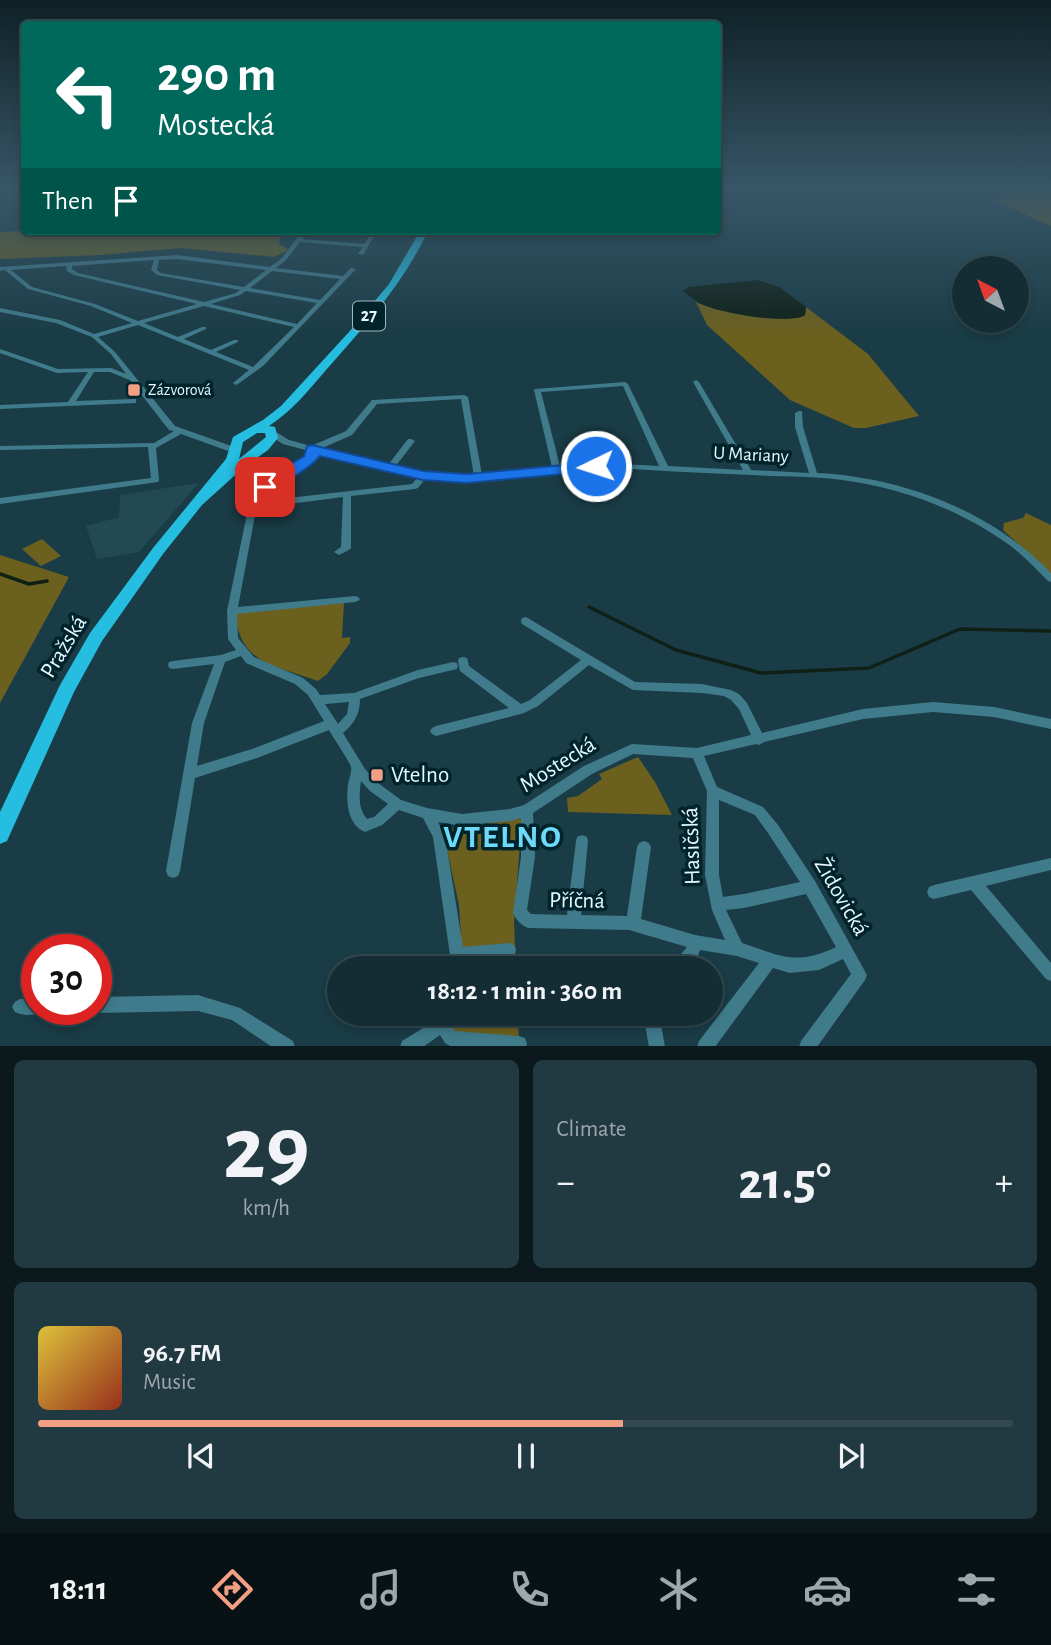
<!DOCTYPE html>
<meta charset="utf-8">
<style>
:root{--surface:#142d34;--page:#213940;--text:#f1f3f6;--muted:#9da8ac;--line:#33494f;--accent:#f39f84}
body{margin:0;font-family:"Alegreya Sans",sans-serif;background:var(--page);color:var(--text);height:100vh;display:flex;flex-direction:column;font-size:26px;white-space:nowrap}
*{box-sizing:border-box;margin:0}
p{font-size:23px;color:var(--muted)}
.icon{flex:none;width:38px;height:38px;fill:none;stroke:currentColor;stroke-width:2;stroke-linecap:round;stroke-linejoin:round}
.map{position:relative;height:1046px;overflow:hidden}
.side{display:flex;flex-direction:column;gap:14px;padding:14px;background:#0b191d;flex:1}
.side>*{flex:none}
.top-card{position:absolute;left:21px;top:21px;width:700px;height:214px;border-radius:7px;box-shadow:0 4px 10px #0003,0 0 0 2px var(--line);background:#00695c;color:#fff;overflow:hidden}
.needle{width:46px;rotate:319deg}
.fabs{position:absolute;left:952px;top:256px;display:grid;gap:14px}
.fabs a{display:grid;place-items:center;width:77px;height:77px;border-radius:50%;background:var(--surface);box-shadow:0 4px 10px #0003,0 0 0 2px var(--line);font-size:35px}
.speed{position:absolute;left:21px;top:934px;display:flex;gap:14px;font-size:35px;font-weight:700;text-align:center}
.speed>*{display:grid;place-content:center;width:91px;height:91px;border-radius:50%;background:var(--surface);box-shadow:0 4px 10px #0003,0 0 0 2px var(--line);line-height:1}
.speed .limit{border:10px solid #d22;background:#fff;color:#111}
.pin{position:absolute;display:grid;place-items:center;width:60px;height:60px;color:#fff;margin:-30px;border-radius:14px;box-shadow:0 4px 10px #0006}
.me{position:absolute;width:77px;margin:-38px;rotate:266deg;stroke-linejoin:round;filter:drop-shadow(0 0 5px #0008)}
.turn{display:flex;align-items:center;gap:24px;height:147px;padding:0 21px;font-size:32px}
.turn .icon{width:91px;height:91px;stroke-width:2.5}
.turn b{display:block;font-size:49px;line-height:60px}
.then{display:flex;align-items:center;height:66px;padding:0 21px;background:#0003;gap:14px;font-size:26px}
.big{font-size:52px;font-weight:700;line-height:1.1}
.side .card{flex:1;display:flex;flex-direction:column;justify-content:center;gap:10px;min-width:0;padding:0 24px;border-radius:10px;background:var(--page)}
.side .dial{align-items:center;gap:0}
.dial b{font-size:91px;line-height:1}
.song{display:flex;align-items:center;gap:21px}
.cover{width:84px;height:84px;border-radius:10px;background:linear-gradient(135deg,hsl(50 70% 55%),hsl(10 70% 35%))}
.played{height:7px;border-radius:4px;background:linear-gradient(90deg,var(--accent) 60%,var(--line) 60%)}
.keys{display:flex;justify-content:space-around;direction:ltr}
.heat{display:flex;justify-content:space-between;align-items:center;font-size:38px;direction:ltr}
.side .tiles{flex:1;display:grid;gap:14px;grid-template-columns:1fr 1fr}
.card:last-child{grid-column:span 2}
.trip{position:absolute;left:327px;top:956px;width:396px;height:70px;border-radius:35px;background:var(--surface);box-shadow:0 4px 10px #0003,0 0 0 2px var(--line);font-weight:700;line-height:70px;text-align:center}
.tabs{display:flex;height:112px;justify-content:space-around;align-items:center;background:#081215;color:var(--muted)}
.tabs .icon{width:49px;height:49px}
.tabs .selected{color:var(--accent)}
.tabs b{font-size:32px;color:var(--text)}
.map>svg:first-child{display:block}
.built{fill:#224954}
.green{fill:#6c601e}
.water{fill:#0f2016}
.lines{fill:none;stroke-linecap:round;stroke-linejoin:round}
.stream{stroke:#0f2016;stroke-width:3.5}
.minor{fill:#407b8c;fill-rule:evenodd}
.primary{fill:#25bde0;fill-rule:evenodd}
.route{fill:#1a73e8;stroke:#114b97;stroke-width:2}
.poi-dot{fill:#f39f84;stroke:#00232c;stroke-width:2.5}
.labels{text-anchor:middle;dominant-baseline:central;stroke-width:7;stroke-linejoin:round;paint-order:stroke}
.far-poi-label{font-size:16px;fill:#e6f9ff;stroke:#00232c;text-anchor:start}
.shield{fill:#00232c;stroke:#a1b9c0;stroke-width:2}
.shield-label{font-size:18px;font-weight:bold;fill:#e6f9ff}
.street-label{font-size:19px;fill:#e6f9ff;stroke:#00232c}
.near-street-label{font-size:23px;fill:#e6f9ff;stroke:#00232c}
.near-poi-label{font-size:23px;fill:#e6f9ff;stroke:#00232c;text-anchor:start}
.near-district-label{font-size:32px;font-weight:bold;letter-spacing:2px;fill:#6ddaf8;stroke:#00232c}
</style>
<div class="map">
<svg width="1051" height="1047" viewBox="0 0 1051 1047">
<rect width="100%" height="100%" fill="#1a3c46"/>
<!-- built -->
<path class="built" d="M199 483 139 552 97 559 86 526 119 517 120 495Z"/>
<!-- green -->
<path class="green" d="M1014 190H1051V226L993 200Z
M24 231H282L279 244 289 250 274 257 181 248 100 255 0 259V232Z
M696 302C721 313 781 325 805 315L806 307 868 354 919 416 866 428H854L790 400 707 325Z
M1026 513 1051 525V573L1003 530 1004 523 1023 518Z
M42 539 61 556 41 566 22 549Z
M0 555 69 577 0 703Z
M344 602 342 638 350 637V643L327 674 318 681C276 666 240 665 235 613Z
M638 757 655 782 672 815 568 812 567 798 578 796 602 779 599 774Z
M522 818 514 922 516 968H463L459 905 443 831Z
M457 1013H518L519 1044 450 1038Z"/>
<!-- water -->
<path class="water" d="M758 280 779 287 806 307 805 315C792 325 723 313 706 306 697 303 691 297 683 291L688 287Z"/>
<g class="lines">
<!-- stream -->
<path class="stream" d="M0 574 29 584 47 581
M589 607 676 650 761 673 869 668 960 629 1051 631"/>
<!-- minor -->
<path class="minor" d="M302 231H307L302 239 364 244 373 231H377L363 255 358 254 363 247 300 242 286 260 276 268 343 276 351 268 356 269 263 366 238 384 236 385 233 383 249 370 138 325 98 337 115 352 175 426 237 448 238 450 237 452H231L181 434 156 448 159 480 158 482 0 504V498L151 478 148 447 0 450V446L154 443 174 431 169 430 130 380 127 379 110 372H94L76 401 133 399H136V403L0 409V405L68 402 88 372 57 373 0 353V349L58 369 111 368 126 374 111 354 92 337 56 323 0 312V308L60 320 94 334 132 323 91 306 28 289 5 270 0 271V267L177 255 270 267 282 258ZM177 259 266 270 244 287 161 273 157 270 159 260ZM154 260 151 270 157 275 240 290 236 293 204 302 78 273 72 269V266ZM66 266 67 271 74 275 197 304 138 321 95 304 32 287 11 270ZM272 271 340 279 320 300 250 288ZM246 291 317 303 297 324 211 304 240 295ZM204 306 294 327 253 367 216 352 238 342V340H234L211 350 184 339 206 329V327H202L178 337 144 323Z
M696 380 699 382 751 470 809 473 795 427V413L799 411H802L803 427 817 473C902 477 992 511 1051 573V582L1048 581C1034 567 1021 553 1005 542 958 509 899 487 842 480 813 476 782 477 752 475 706 473 660 471 614 468H579L467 481 425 479 418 488 415 489 351 496V548L349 550 339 555 334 552 341 547 343 497 297 503 260 501 257 504 238 607 355 596 358 597 360 599 358 601 355 602 237 614 238 638 254 657 303 678 316 689 320 695 354 693 418 670 453 662 457 663 458 666 457 669 419 678 360 699C360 714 354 724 343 733L365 769 378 783 401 800 427 808 462 814 510 809 524 805 584 766 632 744 697 748 751 735 739 709 731 700 724 696 702 693 633 690 589 665 538 706 524 713 436 736 432 734 430 731 432 728 436 726 509 708 460 671 458 661 459 658 463 657 467 658 469 666 521 704 530 700 581 660 522 624 521 621 522 618 526 617 635 682 702 684 731 690 739 694 747 703 762 733 863 709 933 702 994 707 1051 719V729L994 717 933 712 863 719 764 742 759 745 756 744 704 756 717 787 763 807 778 825 815 881 867 975 865 980 817 1047H799L801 1041 851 974 843 959 819 970 790 973 773 968 715 1047H697L699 1041 759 963 737 956 700 950 697 958 689 968H672L674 963 687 947 629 930 528 928C521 925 516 920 513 913L521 857V818L510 821 462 826 438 822 445 836 463 947 509 943 514 945 516 950 514 955 509 957 464 962V968H450V955L433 837 423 818 399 810 382 825 365 832C347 824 346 801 348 784 349 779 352 772 351 767 350 762 332 736 329 730L257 758 195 778 180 871 178 876 173 878 168 876 166 871 192 723 214 664 173 669 169 668 168 665 169 662 173 661 221 655 236 650 228 639 227 611 249 504 262 485 306 457 310 453 309 451 283 444 270 436 269 434 270 432H276L289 440 311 446 346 431 372 400 464 395 468 397 482 475 552 467 534 390 535 389 625 382 628 384 668 466 743 470 693 382ZM623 386 659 466C626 464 593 462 560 466L541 392ZM461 399 474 476 423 474 395 467 415 441 411 439H408L388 465 320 449 352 435 377 404ZM318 453 418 477 412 484 297 497 263 496 268 489 312 461ZM241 656 246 663 295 684 308 695 324 721 255 748 197 766 204 723 225 662ZM349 702 347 714 338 724 325 704ZM633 754 693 758 707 791 705 875 712 910 725 940 695 935 641 919 651 847 649 843 644 841 639 843 637 847 627 916 581 915 588 841 587 837 582 835 577 837 576 841 567 915 531 914 527 910 535 857 533 813 592 774ZM361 781 370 791 388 804 374 817 367 819C358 809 359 795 361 781ZM719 800 755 815 768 833 800 882 744 894 723 897 719 875ZM806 894 836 947C797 966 781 956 742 943L726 910 744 908Z
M1051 858V870L986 886 1051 963V981L1046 979 971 890 934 899 929 897 927 892 929 887 934 885Z
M198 995 240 1008 293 1041 295 1047H272L232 1020 198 1011 96 1013 90 1010H96V997Z
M20 999H37V1010H43L42 1012C34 1016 23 1016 15 1012L12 1007 15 1002Z
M440 1013H456L451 1024 455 1031 519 1036 525 1038 527 1044 526 1047 450 1046 445 1043 440 1035 423 1047H400L402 1041 438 1019Z
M643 1013H659L665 1047H649Z"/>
<!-- primary -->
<path class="primary" d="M420 231H428C403 284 365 326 326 370 309 390 292 411 269 426L275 427 278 438 268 450 243 468 202 505 163 554 102 641 74 692 7 841 0 844V812L60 685 90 633 153 548 226 459 233 437 263 420 281 406 349 332 389 284ZM257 433H265L266 437 239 459 243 442Z"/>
</g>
<!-- sky -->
<linearGradient id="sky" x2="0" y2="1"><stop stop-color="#0e2126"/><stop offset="0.56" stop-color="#385668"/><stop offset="1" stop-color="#385668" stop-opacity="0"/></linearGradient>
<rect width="1051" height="337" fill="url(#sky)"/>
<!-- route -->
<path class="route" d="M312 445 423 471 467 474 596 462 604 466 596 471 467 483 423 480 320 456C311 467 273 493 260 490L257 487 260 483 304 456 307 446Z"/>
<!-- markers -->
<g class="poi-dot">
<rect x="127" y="383" width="14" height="14" rx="3.5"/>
<rect x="370" y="768" width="14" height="14" rx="3.5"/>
</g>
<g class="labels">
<!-- far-poi labels -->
<g class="far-poi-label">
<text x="148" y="390">Zázvorová</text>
</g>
<!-- shield labels -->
<rect class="shield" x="353" y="301.5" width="32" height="29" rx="5"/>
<g class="shield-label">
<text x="369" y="316">27</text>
</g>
<!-- street labels -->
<g class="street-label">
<text transform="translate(751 455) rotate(3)">U Mariany</text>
</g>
<!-- near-street labels -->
<g class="near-street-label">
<text transform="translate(64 647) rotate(-59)">Pražská</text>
<text transform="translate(558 765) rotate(-32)">Mostecká</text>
<text transform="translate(692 846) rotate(-92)">Hasičská</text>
<text transform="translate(841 897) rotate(60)">Židovická</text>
<text transform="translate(577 901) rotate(1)">Příčná</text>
</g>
<!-- near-poi labels -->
<g class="near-poi-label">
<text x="391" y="775">Vtelno</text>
</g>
<!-- near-district labels -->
<g class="near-district-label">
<text x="503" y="837">VTELNO</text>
</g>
</g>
</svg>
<div class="fabs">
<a><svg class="needle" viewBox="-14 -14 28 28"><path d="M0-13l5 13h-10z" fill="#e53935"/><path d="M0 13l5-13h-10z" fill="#9da8ac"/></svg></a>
</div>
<div class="speed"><div class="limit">30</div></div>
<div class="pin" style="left:265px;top:487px;background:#d93025"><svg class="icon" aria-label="arrive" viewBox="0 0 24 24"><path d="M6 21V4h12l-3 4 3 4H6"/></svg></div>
<svg class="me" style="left:596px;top:466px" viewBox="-20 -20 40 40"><circle r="17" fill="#1a73e8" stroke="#fff" stroke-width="3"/><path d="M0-11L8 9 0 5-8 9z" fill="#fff"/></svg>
<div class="trip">18:12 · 1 min · 360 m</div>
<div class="top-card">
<div class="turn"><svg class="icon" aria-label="left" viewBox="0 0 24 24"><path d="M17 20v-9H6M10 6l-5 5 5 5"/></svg><div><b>290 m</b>Mostecká</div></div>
<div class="then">Then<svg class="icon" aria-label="arrive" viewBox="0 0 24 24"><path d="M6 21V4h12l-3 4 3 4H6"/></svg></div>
</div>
</div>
<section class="side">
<div class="tiles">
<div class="card dial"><b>29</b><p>km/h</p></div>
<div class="card"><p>Climate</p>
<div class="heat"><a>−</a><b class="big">21.5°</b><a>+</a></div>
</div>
<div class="card">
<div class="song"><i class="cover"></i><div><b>96.7 FM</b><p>Music</p></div></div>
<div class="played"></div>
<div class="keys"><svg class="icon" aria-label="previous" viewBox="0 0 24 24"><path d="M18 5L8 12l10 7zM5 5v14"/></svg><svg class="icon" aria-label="pause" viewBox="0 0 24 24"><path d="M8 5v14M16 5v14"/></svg><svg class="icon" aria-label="next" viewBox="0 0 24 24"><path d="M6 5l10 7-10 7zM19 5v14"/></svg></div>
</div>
</div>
</section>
<nav class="tabs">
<b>18:11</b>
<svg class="icon selected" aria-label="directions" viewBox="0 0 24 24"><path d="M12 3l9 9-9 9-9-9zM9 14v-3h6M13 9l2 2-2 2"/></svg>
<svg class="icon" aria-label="music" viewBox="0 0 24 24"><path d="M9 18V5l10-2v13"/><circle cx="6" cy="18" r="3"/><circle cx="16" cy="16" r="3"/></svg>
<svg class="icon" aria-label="phone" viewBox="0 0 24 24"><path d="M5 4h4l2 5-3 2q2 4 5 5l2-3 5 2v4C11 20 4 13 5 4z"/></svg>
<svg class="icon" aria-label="climate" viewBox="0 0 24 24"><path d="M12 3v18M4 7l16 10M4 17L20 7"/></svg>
<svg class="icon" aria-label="car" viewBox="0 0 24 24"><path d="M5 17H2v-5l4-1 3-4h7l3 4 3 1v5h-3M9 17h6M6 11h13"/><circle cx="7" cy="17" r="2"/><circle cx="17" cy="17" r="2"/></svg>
<svg class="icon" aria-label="filters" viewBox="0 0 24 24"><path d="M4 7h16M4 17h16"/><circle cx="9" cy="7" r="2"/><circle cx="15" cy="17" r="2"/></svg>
</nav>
